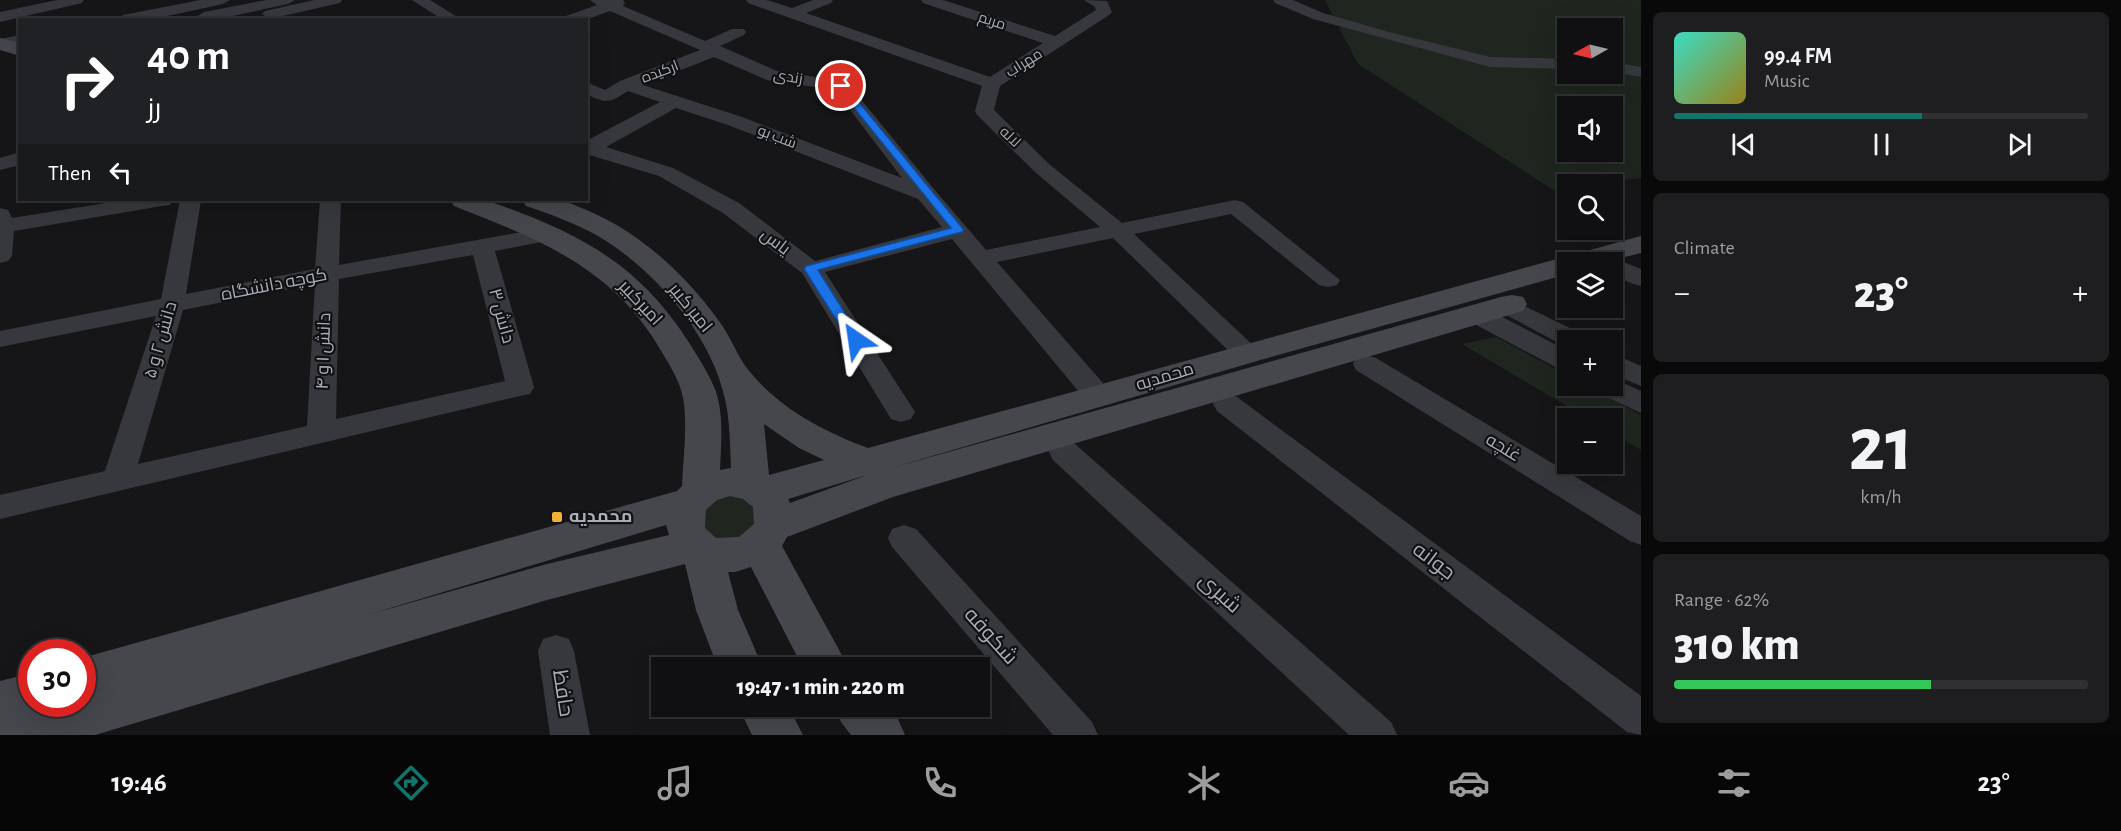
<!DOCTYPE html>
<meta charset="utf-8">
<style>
:root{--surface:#101012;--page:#1e1e20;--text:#f1f3f6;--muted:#9c9d9f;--line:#303032;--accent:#0f766e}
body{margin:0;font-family:"Alegreya Sans",Cairo,sans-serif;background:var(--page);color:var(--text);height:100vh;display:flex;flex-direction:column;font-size:22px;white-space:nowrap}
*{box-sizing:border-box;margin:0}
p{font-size:20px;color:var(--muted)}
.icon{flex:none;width:33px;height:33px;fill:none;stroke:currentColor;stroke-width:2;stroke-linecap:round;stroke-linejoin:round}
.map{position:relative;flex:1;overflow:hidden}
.side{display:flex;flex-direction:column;gap:12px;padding:12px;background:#09090a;width:480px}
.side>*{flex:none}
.banner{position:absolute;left:18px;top:18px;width:570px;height:183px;border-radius:0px;box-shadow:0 6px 24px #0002,0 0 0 2px var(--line);background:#202124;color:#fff;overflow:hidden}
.needle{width:39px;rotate:262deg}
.tools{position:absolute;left:1557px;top:18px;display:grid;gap:12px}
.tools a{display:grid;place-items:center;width:66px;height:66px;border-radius:0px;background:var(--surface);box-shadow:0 6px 24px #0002,0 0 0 2px var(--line);font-size:30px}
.speed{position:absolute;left:18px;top:639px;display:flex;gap:12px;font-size:30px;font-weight:700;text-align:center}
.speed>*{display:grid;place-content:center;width:78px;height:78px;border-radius:50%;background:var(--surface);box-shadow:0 6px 24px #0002,0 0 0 2px var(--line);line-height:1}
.speed .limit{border:9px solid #d22;background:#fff;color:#111}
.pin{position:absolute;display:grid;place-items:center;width:51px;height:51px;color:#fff;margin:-26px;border:3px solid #fff;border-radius:50%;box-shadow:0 2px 6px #0007}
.me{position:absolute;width:66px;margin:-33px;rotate:328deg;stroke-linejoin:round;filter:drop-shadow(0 0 4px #0008)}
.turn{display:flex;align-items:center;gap:21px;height:126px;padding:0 30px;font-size:27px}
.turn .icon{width:78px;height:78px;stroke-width:2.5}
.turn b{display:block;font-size:42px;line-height:51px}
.then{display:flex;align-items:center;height:57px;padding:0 30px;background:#0003;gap:12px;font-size:22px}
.big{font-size:45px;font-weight:800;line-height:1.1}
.side .card{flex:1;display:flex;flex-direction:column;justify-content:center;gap:9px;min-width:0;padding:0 21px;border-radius:9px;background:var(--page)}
.side .dial{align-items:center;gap:0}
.dial b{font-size:78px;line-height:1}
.song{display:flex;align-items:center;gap:18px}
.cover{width:72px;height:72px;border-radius:9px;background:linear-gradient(135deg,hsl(170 70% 55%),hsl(50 70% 35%))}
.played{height:6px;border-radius:3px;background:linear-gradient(90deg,var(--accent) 60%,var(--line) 60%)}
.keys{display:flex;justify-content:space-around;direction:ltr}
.heat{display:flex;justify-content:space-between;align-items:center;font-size:33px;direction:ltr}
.charge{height:9px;border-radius:4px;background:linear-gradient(90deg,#34c759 62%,var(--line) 0)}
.trip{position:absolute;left:651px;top:657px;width:339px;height:60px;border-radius:0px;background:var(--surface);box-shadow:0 6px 24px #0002,0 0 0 2px var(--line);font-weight:800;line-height:60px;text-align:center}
.dock{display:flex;height:96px;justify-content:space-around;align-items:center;background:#060607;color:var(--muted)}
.dock .icon{width:42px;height:42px}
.dock .current{color:var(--accent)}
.dock b{font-size:27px;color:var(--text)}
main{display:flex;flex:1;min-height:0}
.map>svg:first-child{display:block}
.green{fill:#1e261f;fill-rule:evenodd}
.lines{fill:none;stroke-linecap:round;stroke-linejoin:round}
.street{fill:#37383d;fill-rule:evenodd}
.secondary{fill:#45474d;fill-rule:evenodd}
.route{fill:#1a73e8;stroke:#114b97;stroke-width:1.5}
.poi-dot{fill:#f2b134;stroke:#111113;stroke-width:2}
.labels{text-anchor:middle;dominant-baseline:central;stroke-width:4.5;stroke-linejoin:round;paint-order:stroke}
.far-street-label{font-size:15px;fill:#a8adb8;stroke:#111113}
.street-label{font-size:18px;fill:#a8adb8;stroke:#111113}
.poi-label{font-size:18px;font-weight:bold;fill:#a8adb8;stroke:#111113;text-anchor:start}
.near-street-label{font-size:21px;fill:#a8adb8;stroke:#111113}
</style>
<main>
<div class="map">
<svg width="1641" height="735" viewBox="0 0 1641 735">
<rect width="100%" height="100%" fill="#161618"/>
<!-- green -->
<path class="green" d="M1325 0H1641V178L1599 184H1568L1567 189 1555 191 1358 64ZM1568 28H1612V74H1568ZM1568 106H1612V152H1568Z
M1496 337 1567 375 1568 386H1587L1641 415V450L1613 433 1612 418H1587L1462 344Z
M754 493 758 536 713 544 694 512 708 495Z"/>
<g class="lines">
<!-- street -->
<path class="street" d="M57 0H84L82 3 0 22V12Z
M200 0H230L223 4 149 20H116L123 15Z
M266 0H295L288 4 214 20H198L196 17 204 12Z
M314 0H342L340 3 270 19 262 14 265 11Z
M412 0H430L462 20H443Z
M590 0H623L625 3 623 6 705 41 732 29H744L746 32 744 35 720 46 777 71 847 82 934 189 986 250 1100 227 1035 172 977 115 975 111 982 86 748 3 746 0H767L792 8 813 0H833L831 3 806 13 990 77 1043 43 923 3 921 0H943L1055 36 1096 10 1095 7 1084 0 1107 1 1112 12 1109 15 1000 86 994 110 1049 164 1122 223 1235 200 1243 202 1340 280 1337 285 1328 287 1319 285 1231 214 1134 234 1255 347 1259 353 1255 359 1246 362 1237 359 1113 238 997 262 1109 390 1113 397 1109 404 1099 407 1089 404 952 239 825 272 915 412 911 419 901 422 891 419 802 273 723 213 659 176 586 154V141L660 102 628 91C609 103 607 104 586 94V82L605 90 620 81 700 50 610 11 585 20H561L563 17 597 5ZM714 57 767 80 835 90 902 178 742 117 643 85ZM676 108 728 125 918 199 942 227 815 261 739 203 673 168 606 147Z
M1273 0H1293L1323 13 1389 32 1490 57 1568 59V69L1490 67 1313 19 1275 3Z
M20 35V45L0 49V39Z
M1612 62 1641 67V77L1612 72Z
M20 152V165L0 170V158Z
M125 200H173L170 205 162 206 14 231 12 256 8 261 0 263V208L8 210 12 218Z
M180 200H201L186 294 315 269 320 200H341L339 265 549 227 557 229 560 234 557 239 495 251 534 387 530 394 520 396 0 519V495L105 471 156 316 0 347V331L161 299ZM473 255 505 381 336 419 339 279ZM315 284 307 426 138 464 183 310Z
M1626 263 1641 269V286C1631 284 1620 279 1614 270L1618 265Z
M1506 297 1582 334 1586 340H1568V347L1564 346 1497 310 1494 305 1497 300Z
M1476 306 1485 308 1568 351V372L1559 369 1467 320 1463 314 1467 308Z
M1612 353 1641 366V386L1612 374Z
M1366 355 1376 358 1641 516V545L1630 541 1356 370 1353 364 1356 358Z
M1612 378 1641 391V413L1598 393 1594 386H1612Z
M1227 394 1237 397 1641 696V735L1627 732 1217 411 1213 404 1217 397Z
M1064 441 1075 444 1391 722 1397 735H1349L1053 460 1049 452 1053 444Z
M904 525 916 529 1092 722 1098 735H1053L892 547 888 538 892 529Z
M556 635 569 639 574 651 590 735H550L538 651 543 639Z"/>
<!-- secondary -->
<path class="secondary" d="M0 38 20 43V56L0 50Z
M450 200C482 196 500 205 529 216 601 245 648 278 690 344 699 359 710 375 716 392 724 416 721 445 720 470L731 468C730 445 730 421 725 399 711 334 654 269 598 236 575 223 550 214 526 206L522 200C534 200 547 198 559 200 567 201 576 206 584 209 640 232 684 273 719 321 731 337 738 358 750 372 779 408 824 432 868 448L1641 236V253L1605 262H1568V274L1257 361 888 469 1501 297 1512 295 1523 297 1527 304 1523 311 893 497 787 537 782 546 849 668H803L751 567 735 572H728L738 610 763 668H718L696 610 685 564 547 600 95 735H0V681L32 673V704H82V658L677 491 682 486C683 457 688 427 683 398 680 381 669 364 660 349 612 267 538 239 454 206ZM764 424 799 448 824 460 769 475ZM867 475 790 503 788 499ZM730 496 743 499 753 507 754 524 739 537 716 538 705 528 706 510 717 500ZM666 525 669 535 547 564 367 615Z
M738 706H788L803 735H752Z
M834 706H887L898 719 905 735H851L841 722Z"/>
</g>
<!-- route -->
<path class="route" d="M838 84H844L964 230 962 232 818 270 862 340 856 344 849 340 804 269 806 266 951 228 838 88Z"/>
<!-- markers -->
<rect class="poi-dot" x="551" y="511" width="12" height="12" rx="3"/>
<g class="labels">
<!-- far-street labels -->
<g class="far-street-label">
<text transform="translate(992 21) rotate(18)">مریم</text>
<text transform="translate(1024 63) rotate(-32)">مهراب</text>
<text transform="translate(660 72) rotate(-21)">ارکیده</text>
<text transform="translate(788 77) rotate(9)">زندی</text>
<text transform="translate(777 137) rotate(21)">شب بو</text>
<text transform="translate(1010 137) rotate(44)">لاله</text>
</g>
<!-- street labels -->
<g class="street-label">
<text transform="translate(775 242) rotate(37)">یاس</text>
<text transform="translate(274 285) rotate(-11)">کوچه دانشگاه</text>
<text transform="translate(640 303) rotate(47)">امیرکبیر</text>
<text transform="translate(690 308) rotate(51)">امیر کبیر</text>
<text transform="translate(501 316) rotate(75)">دانش ۳</text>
<text transform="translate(161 340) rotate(-74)">دانش ۲ و ۵</text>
<text transform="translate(324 351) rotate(-88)">دانش ۱ و ۴</text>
<text transform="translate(1165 377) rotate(-17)">محمدیه</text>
<text transform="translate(1503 448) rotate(31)">غنچه</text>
</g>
<!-- poi labels -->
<g class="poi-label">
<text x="569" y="517">محمدیه</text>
</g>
<!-- near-street labels -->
<g class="near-street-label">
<text transform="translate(1434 561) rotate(37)">جوانه</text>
<text transform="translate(1220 593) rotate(42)">شیری</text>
<text transform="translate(991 636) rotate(48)">شکوفه</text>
<text transform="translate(563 693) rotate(81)">حافظ</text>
</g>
</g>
</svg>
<div class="tools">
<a><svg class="needle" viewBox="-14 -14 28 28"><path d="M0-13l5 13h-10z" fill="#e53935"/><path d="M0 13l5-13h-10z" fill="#9c9d9f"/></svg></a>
<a><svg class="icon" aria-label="sound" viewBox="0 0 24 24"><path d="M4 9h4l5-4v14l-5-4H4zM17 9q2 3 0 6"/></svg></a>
<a><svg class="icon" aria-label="search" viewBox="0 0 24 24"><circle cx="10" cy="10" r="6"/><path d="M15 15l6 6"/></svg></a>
<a><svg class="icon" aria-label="layers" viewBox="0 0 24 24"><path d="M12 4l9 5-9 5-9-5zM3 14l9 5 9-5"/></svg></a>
<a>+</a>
<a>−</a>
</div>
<div class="speed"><div class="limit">30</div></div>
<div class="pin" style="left:841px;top:86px;background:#d93025"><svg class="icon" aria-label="arrive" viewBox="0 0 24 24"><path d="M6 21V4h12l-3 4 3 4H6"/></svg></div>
<svg class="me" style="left:856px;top:340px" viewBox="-20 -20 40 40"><path d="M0-17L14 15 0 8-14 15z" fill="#1a73e8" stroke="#fff" stroke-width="4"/></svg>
<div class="trip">19:47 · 1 min · 220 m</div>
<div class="banner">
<div class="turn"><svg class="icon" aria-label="right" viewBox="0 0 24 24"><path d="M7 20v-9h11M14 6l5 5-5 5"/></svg><div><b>40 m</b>رز</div></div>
<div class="then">Then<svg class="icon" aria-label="left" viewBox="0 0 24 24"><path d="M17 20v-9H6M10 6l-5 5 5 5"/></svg></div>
</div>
</div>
<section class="side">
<div class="card">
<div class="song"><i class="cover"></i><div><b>99.4 FM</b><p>Music</p></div></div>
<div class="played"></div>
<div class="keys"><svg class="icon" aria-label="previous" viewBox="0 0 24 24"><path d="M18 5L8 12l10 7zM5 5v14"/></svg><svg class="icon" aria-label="pause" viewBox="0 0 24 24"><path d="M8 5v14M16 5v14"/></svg><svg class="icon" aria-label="next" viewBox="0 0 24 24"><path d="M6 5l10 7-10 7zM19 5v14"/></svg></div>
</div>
<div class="card"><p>Climate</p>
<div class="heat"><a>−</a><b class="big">23°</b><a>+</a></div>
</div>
<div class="card dial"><b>21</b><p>km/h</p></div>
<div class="card"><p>Range · 62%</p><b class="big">310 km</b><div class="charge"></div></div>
</section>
</main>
<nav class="dock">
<b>19:46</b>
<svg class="icon current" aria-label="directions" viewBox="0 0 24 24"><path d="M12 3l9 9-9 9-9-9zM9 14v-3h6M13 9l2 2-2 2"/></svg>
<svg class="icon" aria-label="music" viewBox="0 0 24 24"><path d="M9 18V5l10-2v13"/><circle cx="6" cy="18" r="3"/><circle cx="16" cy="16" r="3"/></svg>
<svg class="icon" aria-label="phone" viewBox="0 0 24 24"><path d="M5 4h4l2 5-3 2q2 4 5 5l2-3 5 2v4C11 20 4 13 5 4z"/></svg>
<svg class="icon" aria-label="climate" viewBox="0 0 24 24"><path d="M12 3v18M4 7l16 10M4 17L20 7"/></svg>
<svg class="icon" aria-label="car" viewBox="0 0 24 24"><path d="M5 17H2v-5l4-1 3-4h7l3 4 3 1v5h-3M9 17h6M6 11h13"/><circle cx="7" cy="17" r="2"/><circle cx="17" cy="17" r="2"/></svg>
<svg class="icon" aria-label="filters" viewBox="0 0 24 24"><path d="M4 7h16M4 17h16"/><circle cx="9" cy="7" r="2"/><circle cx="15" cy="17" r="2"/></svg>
<b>23°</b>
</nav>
